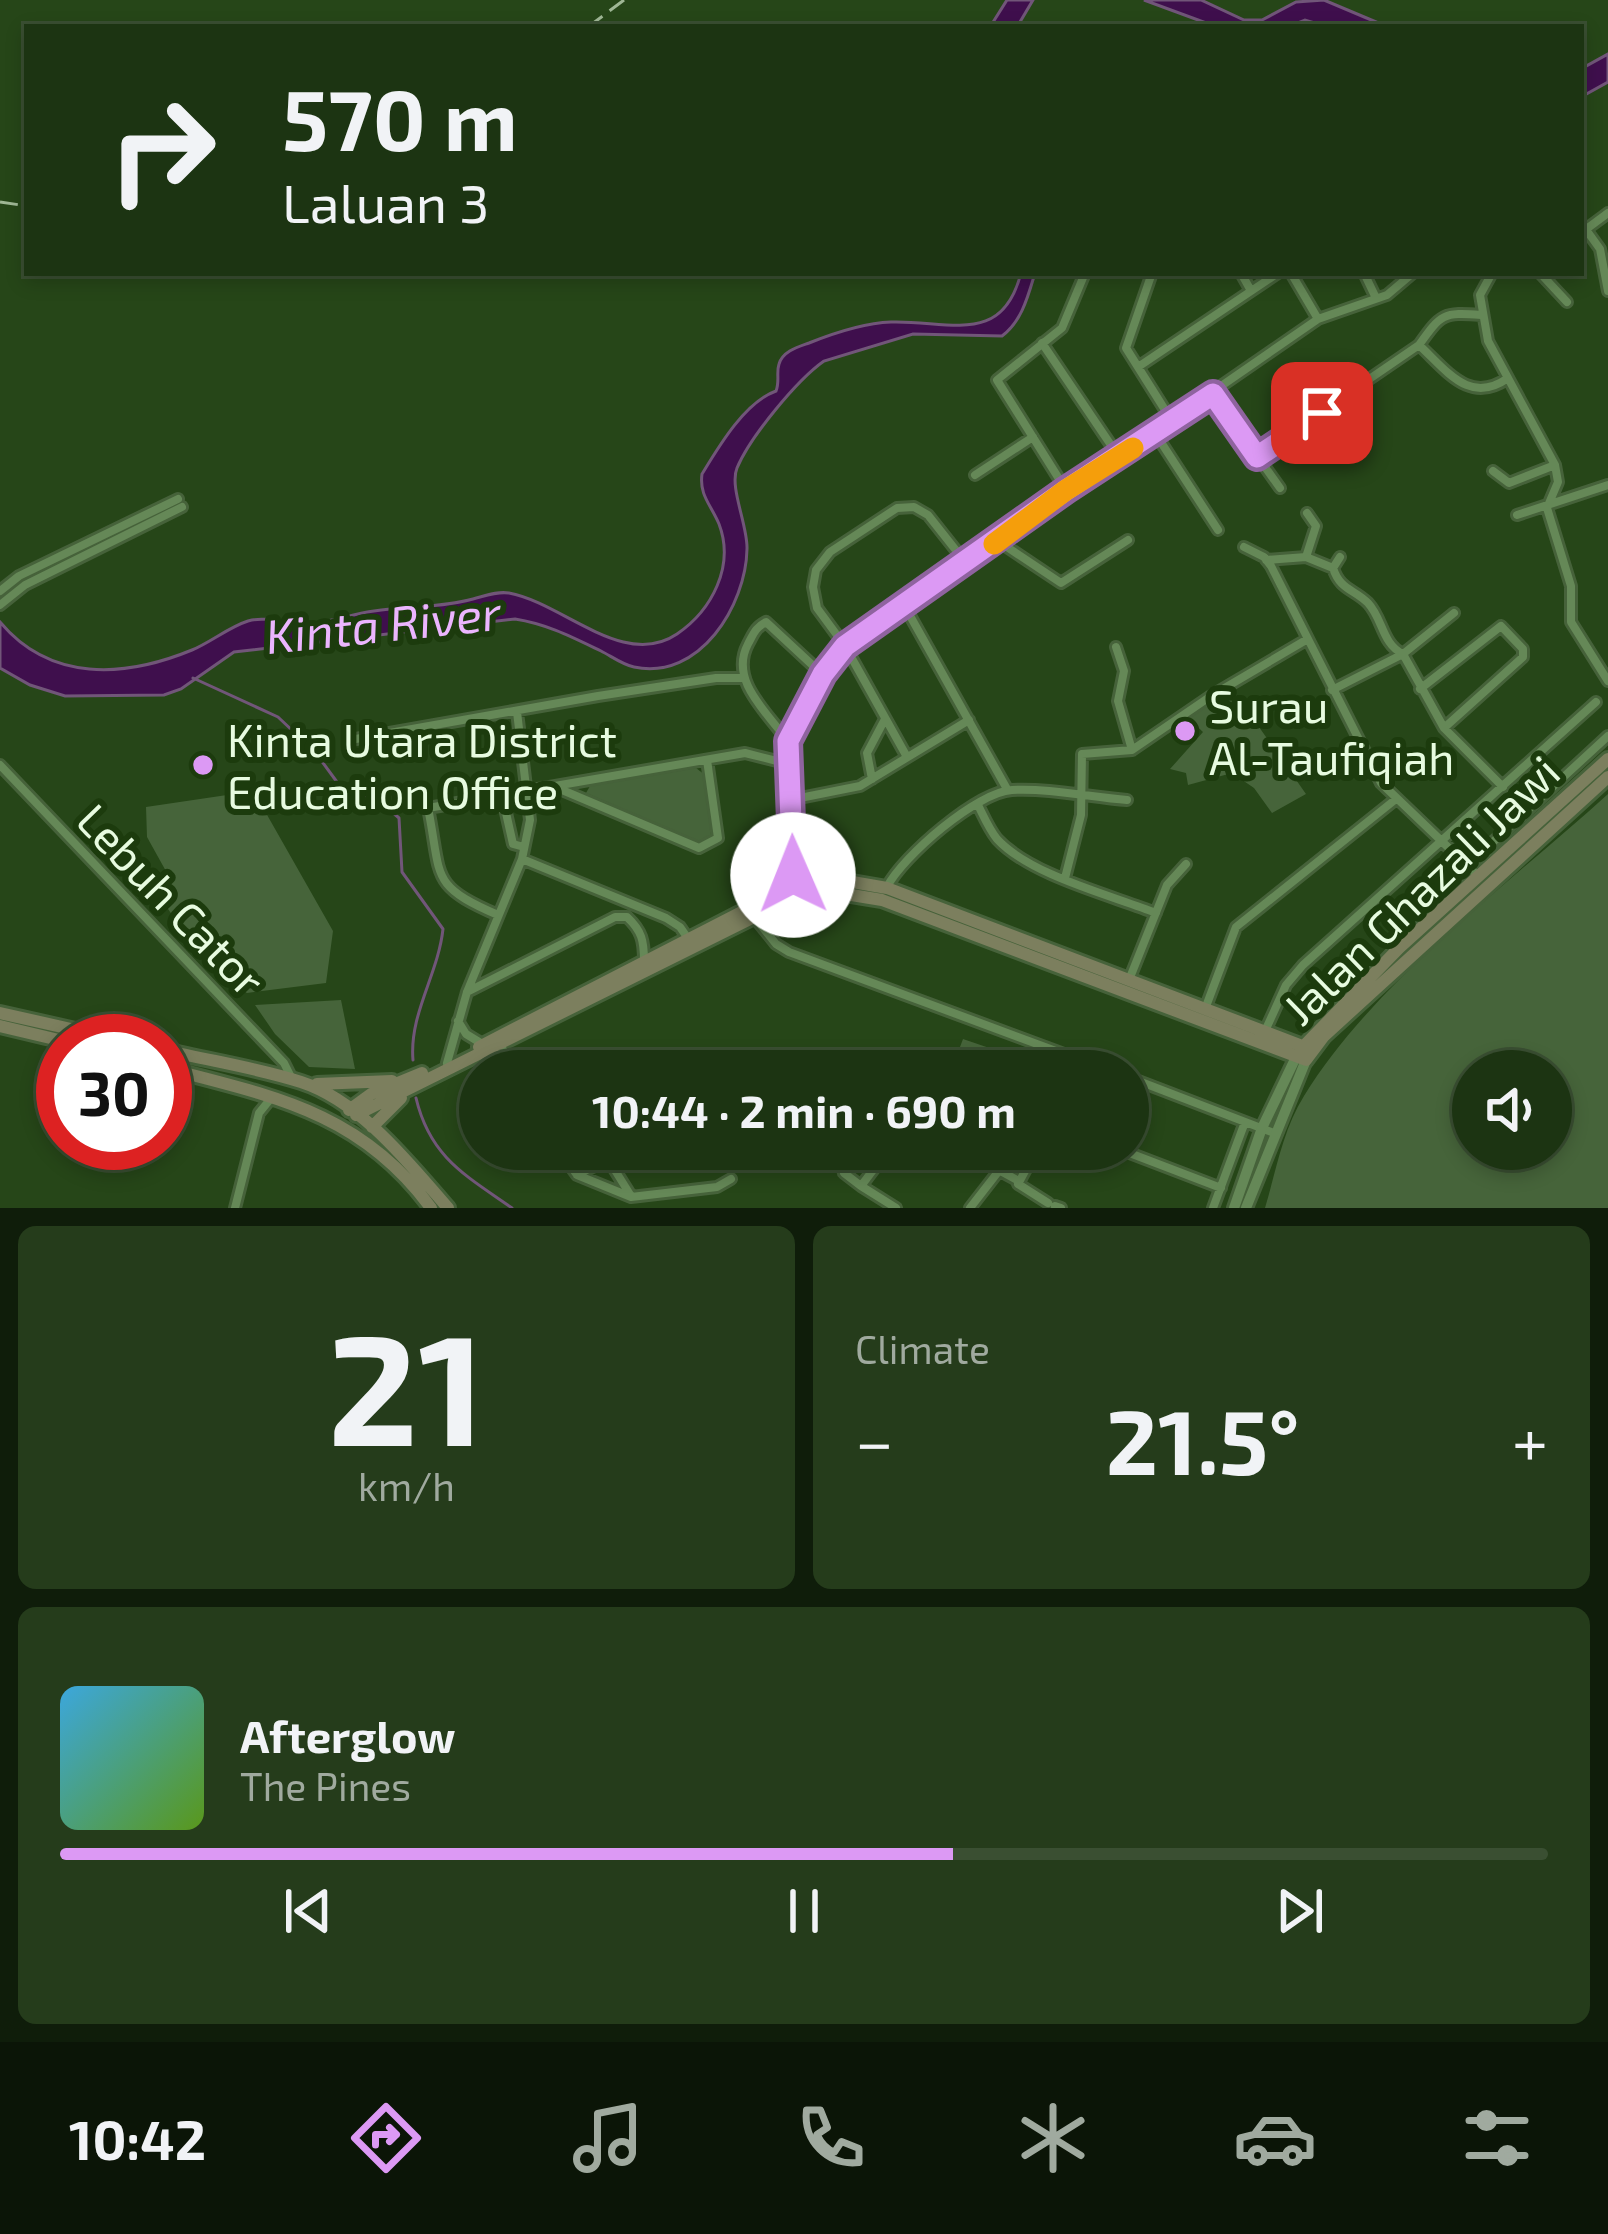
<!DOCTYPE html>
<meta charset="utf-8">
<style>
:root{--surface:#1c3412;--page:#253c1b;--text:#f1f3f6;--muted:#a0aa9f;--line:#3a4f32;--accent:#dc99f4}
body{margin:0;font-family:"Exo 2",sans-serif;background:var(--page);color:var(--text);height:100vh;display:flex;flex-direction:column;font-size:45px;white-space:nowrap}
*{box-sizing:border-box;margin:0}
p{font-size:39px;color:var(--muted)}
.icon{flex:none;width:66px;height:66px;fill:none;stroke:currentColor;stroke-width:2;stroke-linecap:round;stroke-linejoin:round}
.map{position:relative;height:1208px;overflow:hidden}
.side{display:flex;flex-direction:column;gap:18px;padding:18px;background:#0f1d0a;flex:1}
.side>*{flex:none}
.top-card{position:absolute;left:24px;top:24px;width:1560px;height:252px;border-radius:0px;box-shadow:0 6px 18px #0003,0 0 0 3px var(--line);background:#1c3412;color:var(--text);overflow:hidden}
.tools{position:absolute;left:1452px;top:1050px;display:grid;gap:24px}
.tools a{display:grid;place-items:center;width:120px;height:120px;border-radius:50%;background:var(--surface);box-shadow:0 6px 18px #0003,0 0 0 3px var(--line);font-size:60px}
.speed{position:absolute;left:36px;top:1014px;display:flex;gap:24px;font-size:60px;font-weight:700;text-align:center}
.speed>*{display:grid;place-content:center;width:156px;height:156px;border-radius:50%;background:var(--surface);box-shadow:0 6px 18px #0003,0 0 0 3px var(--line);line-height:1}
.speed .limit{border:18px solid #d22;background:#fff;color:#111}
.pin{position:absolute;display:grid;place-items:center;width:102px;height:102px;color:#fff;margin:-51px;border-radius:24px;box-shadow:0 6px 18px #0006}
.me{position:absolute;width:132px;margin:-66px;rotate:359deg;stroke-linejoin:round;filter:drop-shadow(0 0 9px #0008)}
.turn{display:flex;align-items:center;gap:42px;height:252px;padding:0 60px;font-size:54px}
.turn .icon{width:156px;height:156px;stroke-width:2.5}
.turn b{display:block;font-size:84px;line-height:102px}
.big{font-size:90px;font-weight:700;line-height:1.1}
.side .card{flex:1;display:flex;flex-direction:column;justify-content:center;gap:18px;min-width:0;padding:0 42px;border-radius:18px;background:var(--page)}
.side .dial{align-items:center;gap:0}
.dial b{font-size:156px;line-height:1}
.song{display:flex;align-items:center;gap:36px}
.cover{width:144px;height:144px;border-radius:18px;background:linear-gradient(135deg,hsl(200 70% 55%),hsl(90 70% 35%))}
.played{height:12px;border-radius:6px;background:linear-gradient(90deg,var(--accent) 60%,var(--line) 60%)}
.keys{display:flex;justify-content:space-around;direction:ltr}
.heat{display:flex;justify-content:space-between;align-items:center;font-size:66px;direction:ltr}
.side .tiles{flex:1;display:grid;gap:18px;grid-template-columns:1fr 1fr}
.card:last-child{grid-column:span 2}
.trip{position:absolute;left:459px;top:1050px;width:690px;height:120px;border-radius:60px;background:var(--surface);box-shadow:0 6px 18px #0003,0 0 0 3px var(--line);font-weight:700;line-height:120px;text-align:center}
.dock{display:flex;height:192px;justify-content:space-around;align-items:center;background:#0b1507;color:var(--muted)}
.dock .icon{width:84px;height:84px}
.dock .on{color:var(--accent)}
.dock b{font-size:54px;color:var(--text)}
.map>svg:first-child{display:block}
.green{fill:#46643a;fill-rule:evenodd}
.water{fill:#3f0f4d;stroke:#715679;stroke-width:3}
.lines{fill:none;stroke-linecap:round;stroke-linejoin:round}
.stream{stroke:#715679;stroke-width:3}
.minor-casing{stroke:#46623a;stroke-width:14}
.tertiary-casing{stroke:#46623a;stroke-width:16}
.secondary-casing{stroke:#46623a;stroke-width:18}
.minor{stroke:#658857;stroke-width:8}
.tertiary{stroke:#658857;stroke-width:10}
.secondary{stroke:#7c7f5e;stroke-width:12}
.rail{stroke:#9fb795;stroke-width:3;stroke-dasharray:18 9;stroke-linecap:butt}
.route-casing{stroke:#8f639f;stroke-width:30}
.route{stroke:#dc99f4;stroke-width:21}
.slow{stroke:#f59e0b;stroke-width:21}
.poi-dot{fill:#dc99f4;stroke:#1c3b0d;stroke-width:4.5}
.labels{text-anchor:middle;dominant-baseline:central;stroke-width:12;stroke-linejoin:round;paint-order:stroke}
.poi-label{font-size:45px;fill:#e7fbe0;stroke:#1c3b0d;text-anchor:start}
.street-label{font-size:45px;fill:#e7fbe0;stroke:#1c3b0d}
.water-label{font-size:48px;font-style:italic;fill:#ebb5fe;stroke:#1c3b0d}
</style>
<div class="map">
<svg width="1608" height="1208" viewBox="0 0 1608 1208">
<rect width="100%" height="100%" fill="#264618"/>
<!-- green -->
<path class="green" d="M1233 690 1306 794 1272 813 1254 788 1232 773 1188 785 1186 773 1170 769 1203 732 1188 718Z
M696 768 705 775 711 835 698 842 586 793 590 786Z
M1608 794V1208H1265C1276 1171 1283 1129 1304 1096 1373 983 1509 884 1608 794ZM1473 1071H1551V1149H1473Z
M227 795 262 806 333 931 326 983 247 993 210 970 166 906 167 873 147 837 146 807Z
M341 1000 355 1069 309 1067 275 1034 255 1005Z
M963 1039 1057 1071H951Z
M980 1149H1027L1012 1172Z"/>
<!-- water -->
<path class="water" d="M1007 0H1033L1017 27H990Z
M1144 0H1201L1244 20H1262L1296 2 1324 0 1388 27H1328L1305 20 1288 27H1217Z
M1608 54V82L1581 97V69Z
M1021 273H1035C1028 296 1022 321 1002 336L913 334 824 361C797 380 750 437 737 468 729 487 748 526 747 549 746 605 700 681 634 667 623 665 611 656 601 651 572 637 547 624 515 619L234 652 181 689 164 695 65 696 30 685 0 668V622C50 682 124 678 192 650 211 642 229 627 248 621 264 616 286 623 302 624 326 624 351 614 374 611 408 606 440 608 473 599 485 596 497 591 509 593 563 603 624 670 677 634 712 610 735 566 719 524 711 505 699 495 702 474 719 446 745 402 776 391 780 381 776 373 779 364 783 351 798 347 809 343 834 333 863 323 891 322 949 320 1002 347 1021 273Z"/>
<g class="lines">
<!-- stream -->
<path class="stream" d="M193 678 278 717 315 752 337 782 383 804 399 818 402 872 443 929C438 975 409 1014 413 1060
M416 1098C430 1157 465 1175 512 1208"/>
<!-- minor casing -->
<g class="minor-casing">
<path id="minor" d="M1587 231 1600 249 1608 291
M1581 233 1608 213
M1152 273 1126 348 1172 421
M1241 273 1250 289
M1291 273 1318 319
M1364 273 1375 296
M1492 273 1480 295 1488 341 1555 465 1558 482 1547 508 1571 586V622L1608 681
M1540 273 1567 302
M1042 343 1119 457
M1419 345C1448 372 1470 405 1508 378
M1138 367 1278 273
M1213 394 1280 488
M1155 433 1218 530
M1257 456 1419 345C1441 314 1443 312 1481 315
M1493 471 1509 483 1555 465
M975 475 1033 437
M1066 490 997 380 1062 328 1085 273
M1517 515 1608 485
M998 541 1061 583 1128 540
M1244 547 1264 557 1271 566 1381 783 1477 875
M1306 557 1316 526 1307 513
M1340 557 1333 568C1340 590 1354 589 1368 603 1383 619 1382 644 1403 654L1444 728 1503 787
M1266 560 1306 557 1333 568
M0 591 19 576 178 499
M0 605 25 585 182 507
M904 605 1007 789
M1116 647 1124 671 1118 701 1132 750
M1420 689 1501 626 1523 649V657L1444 728
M1332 690 1403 654 1454 613
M350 740 598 696 716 678H742
M787 740C766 711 729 680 748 644 754 633 755 628 766 622L822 674
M907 757 845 646 817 608 813 587 816 570 830 552 897 508 914 507 928 515 966 563
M0 765 284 1063 292 1079
M872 779 867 753 885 719
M555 787 699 848 718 838 707 760
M502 795 513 844 524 847
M790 800 860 786 969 720
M978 805C984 817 989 829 997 839 1030 875 1110 895 1156 913
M794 854 813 880
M522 859 666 918 680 927 689 940
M1468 865 1608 736
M1065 878 1081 815 1082 754 1132 750 1211 696 1306 640
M798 883 792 869 788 741 823 674 845 646 1318 319 1387 295 1413 273
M887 887C903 856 977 792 1012 790 1049 788 1090 797 1127 800
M498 915C429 885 442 878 428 808L745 753 789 764
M755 918 776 944 789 952 1110 1071
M1129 980 1167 885 1186 864
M467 992 615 917H627C642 931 644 941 644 961
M1205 1009 1236 927 1396 799
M458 1021 466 1034 484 1045
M1266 1029 1286 985 1303 965 1596 702
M498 1041 515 1071
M447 1063 467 992 522 859 530 820 517 712
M629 1071 655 1057
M1128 1077 1274 1133
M558 1149 577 1175 627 1149
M855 1149 844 1173 861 1186
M889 1149 861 1186 896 1208
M960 1149 1017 1180
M1037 1149 1018 1184 1048 1203
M1119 1149 1221 1188
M608 1159 631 1196
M577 1175 631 1197 717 1187 731 1179
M1055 1206 1061 1208
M235 1208 259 1113 272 1097
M970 1208 998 1172
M1213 1208 1245 1122"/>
</g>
<!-- tertiary casing -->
<g class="tertiary-casing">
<path id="tertiary" d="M1234 1208 1262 1128 1297 1055
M1246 1208 1306 1060"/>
</g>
<!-- secondary casing -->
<g class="secondary-casing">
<path id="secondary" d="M0 1013 124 1041
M0 1026 63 1041
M479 1047 798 883 835 879 887 888 1313 1050
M1301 1049 1399 948 1608 759
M165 1050C210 1061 258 1068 301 1082 360 1101 409 1163 448 1208
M165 1068C272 1096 361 1112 431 1208
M317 1084 392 1081
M349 1110 371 1094 422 1073
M356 1115 794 897 827 891 882 900 1306 1060 1324 1036 1608 777
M372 1127 401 1098"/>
</g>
<!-- minor -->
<use href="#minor" class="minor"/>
<!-- tertiary -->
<use href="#tertiary" class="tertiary"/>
<!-- secondary -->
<use href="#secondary" class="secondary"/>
<!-- rail -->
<path class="rail" d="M588 27 624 0
M0 202 27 206"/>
</g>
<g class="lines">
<!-- route casing -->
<g class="route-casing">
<path id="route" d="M793 875 788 741 823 674 845 646 1066 490 1213 394 1257 457 1322 413"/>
</g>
<!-- route -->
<use href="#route" class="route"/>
<!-- slow -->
<path class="slow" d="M994 544 1066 490 1133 448"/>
</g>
<!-- markers -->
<g class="poi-dot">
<circle cx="1185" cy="731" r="12"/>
<circle cx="203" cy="765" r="12"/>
</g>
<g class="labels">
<!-- poi labels -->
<g class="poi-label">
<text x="1209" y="705">Surau<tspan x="1209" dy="52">Al-Taufiqiah</tspan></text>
<text x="227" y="739">Kinta Utara District<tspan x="227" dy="52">Education Office</tspan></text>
</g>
<!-- street labels -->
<g class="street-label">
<text transform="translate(1420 889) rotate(-44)">Jalan Ghazali Jawi</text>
<text transform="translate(172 899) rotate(46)">Lebuh Cator</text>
</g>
<!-- water labels -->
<g class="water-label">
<text transform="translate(383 623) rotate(-6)">Kinta River</text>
</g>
</g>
</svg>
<div class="tools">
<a><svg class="icon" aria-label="sound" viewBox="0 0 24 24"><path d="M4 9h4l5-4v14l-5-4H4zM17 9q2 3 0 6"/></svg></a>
</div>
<div class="speed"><div class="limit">30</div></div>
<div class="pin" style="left:1322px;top:413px;background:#d93025"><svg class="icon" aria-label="arrive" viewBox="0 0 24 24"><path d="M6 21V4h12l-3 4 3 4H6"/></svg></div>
<svg class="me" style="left:793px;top:875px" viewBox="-20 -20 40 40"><circle r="19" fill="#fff"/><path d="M0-13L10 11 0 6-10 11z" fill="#dc99f4"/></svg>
<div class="trip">10:44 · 2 min · 690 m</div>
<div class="top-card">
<div class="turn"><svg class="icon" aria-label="right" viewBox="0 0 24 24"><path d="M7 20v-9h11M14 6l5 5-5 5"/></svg><div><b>570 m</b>Laluan 3</div></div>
</div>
</div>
<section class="side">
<div class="tiles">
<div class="card dial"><b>21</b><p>km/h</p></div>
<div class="card"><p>Climate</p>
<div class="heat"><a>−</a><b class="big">21.5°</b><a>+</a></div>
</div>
<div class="card">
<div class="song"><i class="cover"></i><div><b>Afterglow</b><p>The Pines</p></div></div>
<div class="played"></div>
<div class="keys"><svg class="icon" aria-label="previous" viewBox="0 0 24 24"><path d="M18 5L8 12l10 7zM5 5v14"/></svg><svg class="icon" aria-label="pause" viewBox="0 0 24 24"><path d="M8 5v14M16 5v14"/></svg><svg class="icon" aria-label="next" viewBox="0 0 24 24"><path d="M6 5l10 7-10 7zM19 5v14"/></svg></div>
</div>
</div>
</section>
<nav class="dock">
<b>10:42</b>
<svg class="icon on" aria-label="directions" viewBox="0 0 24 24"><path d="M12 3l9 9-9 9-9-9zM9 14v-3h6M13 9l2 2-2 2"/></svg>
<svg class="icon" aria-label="music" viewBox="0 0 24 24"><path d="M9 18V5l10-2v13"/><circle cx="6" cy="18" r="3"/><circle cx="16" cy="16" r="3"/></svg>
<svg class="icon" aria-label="phone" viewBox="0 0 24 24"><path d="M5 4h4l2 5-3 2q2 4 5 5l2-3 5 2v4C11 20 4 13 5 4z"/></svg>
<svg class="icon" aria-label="climate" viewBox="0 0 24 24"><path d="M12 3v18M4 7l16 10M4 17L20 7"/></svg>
<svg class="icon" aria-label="car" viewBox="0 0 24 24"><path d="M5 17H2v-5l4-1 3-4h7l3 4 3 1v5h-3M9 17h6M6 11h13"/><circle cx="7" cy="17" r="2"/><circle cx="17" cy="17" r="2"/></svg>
<svg class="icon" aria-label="filters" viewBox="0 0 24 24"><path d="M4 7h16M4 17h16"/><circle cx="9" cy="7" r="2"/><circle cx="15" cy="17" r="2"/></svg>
</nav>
